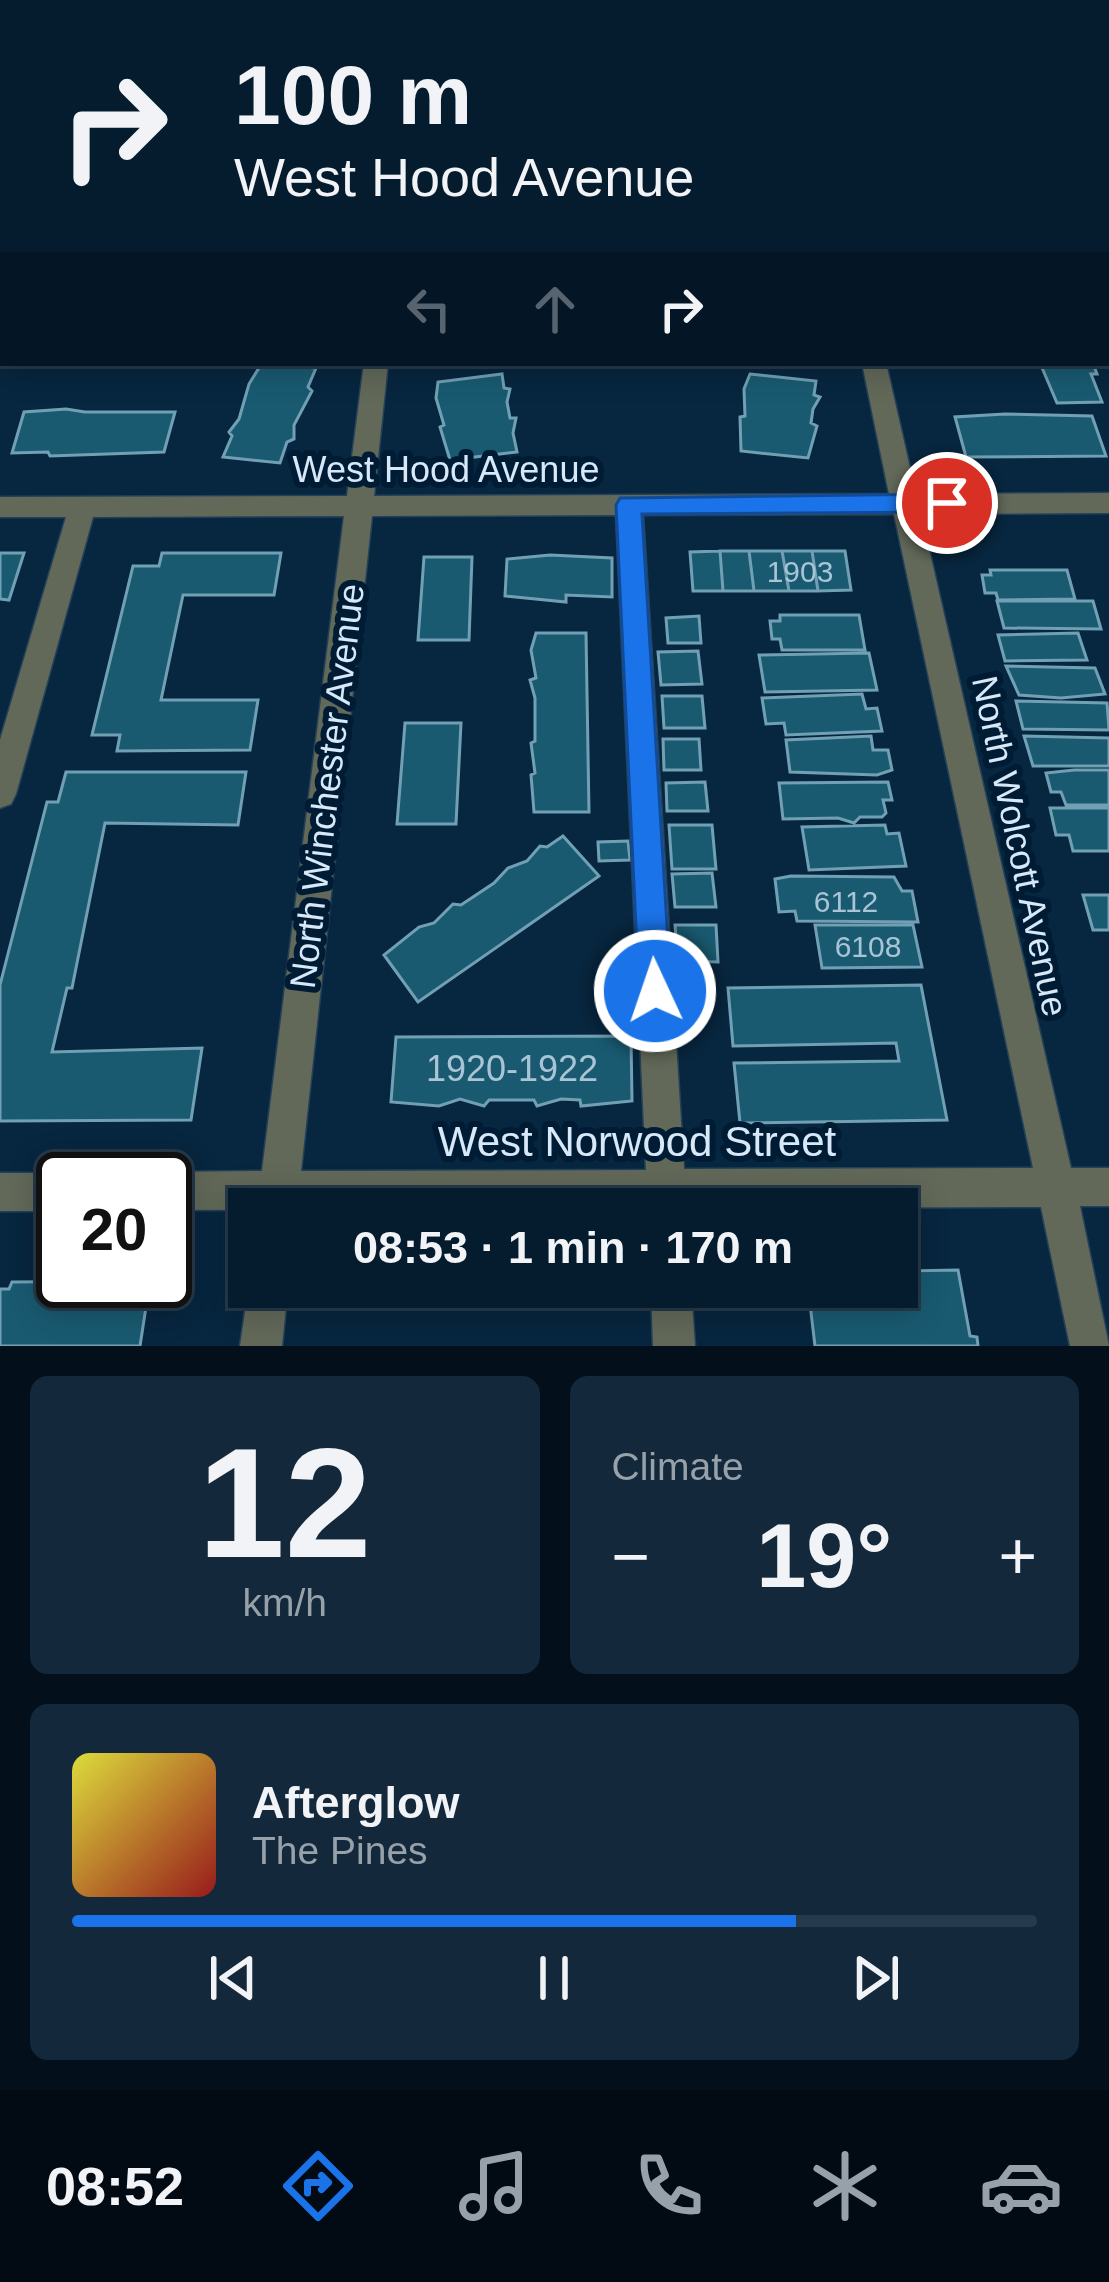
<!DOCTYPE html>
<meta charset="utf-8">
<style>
:root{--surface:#051c2f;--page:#13293b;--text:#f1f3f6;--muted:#97a1aa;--line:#263a4b;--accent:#1a73e8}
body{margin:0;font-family:Arial,sans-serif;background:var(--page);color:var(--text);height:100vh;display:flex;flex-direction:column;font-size:45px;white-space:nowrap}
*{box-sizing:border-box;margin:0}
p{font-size:39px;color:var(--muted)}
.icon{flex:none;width:66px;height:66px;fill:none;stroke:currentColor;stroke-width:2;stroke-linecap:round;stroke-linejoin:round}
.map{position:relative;height:1346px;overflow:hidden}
.drawer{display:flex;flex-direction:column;gap:30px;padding:30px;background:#030f1a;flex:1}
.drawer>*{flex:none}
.guide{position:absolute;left:0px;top:0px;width:1110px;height:366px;box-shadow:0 6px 30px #0003,0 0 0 3px var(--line);background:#051c2f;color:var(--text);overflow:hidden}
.speed{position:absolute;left:36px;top:1152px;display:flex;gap:24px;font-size:60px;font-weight:700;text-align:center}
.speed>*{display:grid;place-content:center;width:156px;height:156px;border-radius:50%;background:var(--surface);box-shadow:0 6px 30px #0003,0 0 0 3px var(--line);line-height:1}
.speed .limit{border:6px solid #111;border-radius:18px;background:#fff;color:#111}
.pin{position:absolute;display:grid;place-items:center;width:102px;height:102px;color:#fff;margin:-51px;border:6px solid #fff;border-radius:50%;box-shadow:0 3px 12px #0007}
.me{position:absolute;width:132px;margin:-66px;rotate:357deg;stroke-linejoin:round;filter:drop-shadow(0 0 9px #0008)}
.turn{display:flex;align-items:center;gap:42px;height:252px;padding:0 36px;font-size:54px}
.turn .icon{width:156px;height:156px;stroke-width:2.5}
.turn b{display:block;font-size:84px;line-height:102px}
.lanes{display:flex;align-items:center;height:114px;padding:0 36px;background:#0003;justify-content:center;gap:60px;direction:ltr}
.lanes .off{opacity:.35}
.big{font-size:90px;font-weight:700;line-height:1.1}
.drawer .tile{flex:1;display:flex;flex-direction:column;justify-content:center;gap:18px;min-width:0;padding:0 42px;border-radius:18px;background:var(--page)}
.drawer .dial{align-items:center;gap:0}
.dial b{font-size:156px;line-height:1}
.song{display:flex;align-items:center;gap:36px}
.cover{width:144px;height:144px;border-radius:18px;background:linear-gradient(135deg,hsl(60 70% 55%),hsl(0 70% 35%))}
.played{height:12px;border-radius:6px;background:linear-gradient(90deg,var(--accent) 75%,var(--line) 75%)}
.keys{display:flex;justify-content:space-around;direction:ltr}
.heat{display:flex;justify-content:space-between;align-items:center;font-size:66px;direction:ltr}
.drawer .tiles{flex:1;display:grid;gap:30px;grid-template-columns:1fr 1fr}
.tile:last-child{grid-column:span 2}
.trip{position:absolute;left:228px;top:1188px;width:690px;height:120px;border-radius:0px;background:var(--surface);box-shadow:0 6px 30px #0003,0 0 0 3px var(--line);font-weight:700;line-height:120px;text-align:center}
.dock{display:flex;height:192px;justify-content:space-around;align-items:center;background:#020b13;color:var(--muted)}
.dock .icon{width:84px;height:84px}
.dock .on{color:var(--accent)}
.dock b{font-size:54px;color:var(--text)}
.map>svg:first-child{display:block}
.building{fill:#195a71;stroke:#71a0b4;stroke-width:3}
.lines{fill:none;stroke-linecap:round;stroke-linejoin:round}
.minor-casing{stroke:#244159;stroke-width:3}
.minor{fill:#626959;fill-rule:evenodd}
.route{fill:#1a73e8;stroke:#114b97;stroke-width:3}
.labels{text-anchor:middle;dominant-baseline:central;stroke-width:12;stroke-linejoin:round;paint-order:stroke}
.number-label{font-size:30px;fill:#a8c4d6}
.street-label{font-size:36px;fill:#d7e8f8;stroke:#001c34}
.near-number-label{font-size:36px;fill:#a8c4d6}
.near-street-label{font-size:42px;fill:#d7e8f8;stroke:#001c34}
</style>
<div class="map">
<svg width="1109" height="1346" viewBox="0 0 1109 1346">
<rect width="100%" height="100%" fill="#07263f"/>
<!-- building -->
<path class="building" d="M262 363 316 368 308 387 312 391 294 425V439L287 442 280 463 223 457 232 436 229 432 239 419 249 384Z
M1040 363 1094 366 1097 374H1091L1102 402 1057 403Z
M502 374 504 388 510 389 507 402 510 418H516L513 433 517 452 450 460 440 427 444 425 436 398 438 382Z
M750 374 816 381 814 395 820 397 813 409 811 423 817 426 808 458 741 451 740 417 745 416 744 389Z
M66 409 85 412H175L164 452 50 456 48 452 12 453 24 412Z
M1005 414 1092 416 1106 456 966 457 955 417Z
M720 551H749L754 591H723Z
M720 551 723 591H693L690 552Z
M749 551H782L789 591H754Z
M782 551H812L818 591H789Z
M812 551H845L851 590 818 591Z
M0 553H24L9 600 0 599Z
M162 553H281L274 595H183L161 700H258L250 750 117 751 120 735H92L133 566H159Z
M550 555 612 558V597L566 595V602L505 596 507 559Z
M424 557H472L469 640H418Z
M990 570H1067L1075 599 998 600 996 593H985L982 575H991Z
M997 601H1093L1101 629 1004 628Z
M780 615H859L865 650H782L780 639H772L770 621H780Z
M699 616 701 643H668L666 618Z
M536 633H586L589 812H534L531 775 535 773 531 743 535 741V698L530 680 536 678 531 650Z
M1078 633 1087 660 1005 661 998 635Z
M698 651 702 684 661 685 658 652Z
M869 653 877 690 765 692 759 655Z
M1006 666 1095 668 1105 694 1061 698 1019 695Z
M862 694 866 709 877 708 882 731 786 735 784 723 766 724 762 698Z
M662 696H702L705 728H664Z
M1016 701 1107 703 1109 730 1023 729Z
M405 723H461L456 824H397Z
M871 736 873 750H888L892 770 877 775 790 772 786 740Z
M1024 736 1109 738V766H1033Z
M663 739H699L701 770H664Z
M1074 770H1109V805H1066L1061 792H1051L1046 773Z
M66 772H246L238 825 105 823 72 988H67L52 1052 202 1048 191 1120 0 1121V985L47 802H58Z
M705 782 708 811H667L666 783Z
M888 782 892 800H883L886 813 882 817H860L854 823 838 818 783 819 779 783Z
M1050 808H1109V851H1073L1069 835H1056Z
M669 825H712L716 869H672Z
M885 825 887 834 899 833 906 866 809 870 802 827Z
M563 836 599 876 418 1002 384 955 419 927 434 923 453 904 461 905 494 883 508 868 527 861 540 846 547 847Z
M628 841 630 860 599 861 598 842Z
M712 873 716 907H675L672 874Z
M791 876 894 877 902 891H912L918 922 797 921 795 911 779 912 775 879Z
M1083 895H1109V930H1093Z
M675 925H716L718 962 678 961Z
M815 925H913L922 967 822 968Z
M921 985 947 1120 740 1123 734 1063 899 1061 896 1043 733 1046 728 988Z
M631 1036 632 1101 581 1106 580 1100 561 1099 537 1106 534 1100H489L484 1106 460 1099 439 1106 391 1102 396 1037Z
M897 1259H903L904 1271 958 1270 970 1336 977 1337 978 1346H815L808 1287H897Z
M150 1281 140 1346H0V1289H9L12 1282Z"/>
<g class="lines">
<!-- minor casing -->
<g class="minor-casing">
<path id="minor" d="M0 0H182L0 7Z
M1107 131H1109V143H1107Z
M0 135H3V147H0Z
M0 270H3V284H0Z
M364 363H388L374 496 889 494 862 363H886L916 494 1109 493V513L921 514 1071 1168H1109V1206H1080L1109 1346H1070L1041 1207 165 1210V1179H151L165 1172 262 1171 344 516 93 517 16 794 11 804 0 808V740L66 517H0V497L347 496ZM894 514 1033 1168 684 1169 643 515ZM616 515 646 1170 301 1171 372 516Z
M0 1173H63L77 1179H63V1211H0Z
M249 1284 288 1287 282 1346H240Z
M651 1287H691L695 1346H653Z"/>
</g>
<!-- minor -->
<use href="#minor" class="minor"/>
</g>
<!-- route -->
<path class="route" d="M947 494 960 503 947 512 642 514 671 991 666 1001 655 1006 644 1001 639 991 616 505 620 498Z"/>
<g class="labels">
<!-- number labels -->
<g class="number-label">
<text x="800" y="571">1903</text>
<text x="846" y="901">6112</text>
<text x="868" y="946">6108</text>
</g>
<!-- street labels -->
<g class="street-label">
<text x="446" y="469">West Hood Avenue</text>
<text transform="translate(327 786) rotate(-83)">North Winchester Avenue</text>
<text transform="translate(1020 846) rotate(78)">North Wolcott Avenue</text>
</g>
<!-- near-number labels -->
<g class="near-number-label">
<text x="512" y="1068">1920-1922</text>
</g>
<!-- near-street labels -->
<g class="near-street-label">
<text x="637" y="1141">West Norwood Street</text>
</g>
</g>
</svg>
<div class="speed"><div class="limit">20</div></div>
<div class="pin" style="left:947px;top:503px;background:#d93025"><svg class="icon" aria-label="arrive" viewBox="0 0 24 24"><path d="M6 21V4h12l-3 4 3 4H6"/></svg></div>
<svg class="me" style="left:655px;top:991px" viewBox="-20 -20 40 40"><circle r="17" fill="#1a73e8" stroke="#fff" stroke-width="3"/><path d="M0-11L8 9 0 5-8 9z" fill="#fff"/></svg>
<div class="trip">08:53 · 1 min · 170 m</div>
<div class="guide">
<div class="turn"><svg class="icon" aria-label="right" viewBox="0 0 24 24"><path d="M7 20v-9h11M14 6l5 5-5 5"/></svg><div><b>100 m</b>West Hood Avenue</div></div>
<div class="lanes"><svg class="icon off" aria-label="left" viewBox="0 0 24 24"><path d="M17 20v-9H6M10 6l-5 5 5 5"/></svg><svg class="icon off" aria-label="ahead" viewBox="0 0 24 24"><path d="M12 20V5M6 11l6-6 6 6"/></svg><svg class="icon" aria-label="right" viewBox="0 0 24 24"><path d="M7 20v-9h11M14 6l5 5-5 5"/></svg></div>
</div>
</div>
<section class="drawer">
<div class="tiles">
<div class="tile dial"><b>12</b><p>km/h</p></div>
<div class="tile"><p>Climate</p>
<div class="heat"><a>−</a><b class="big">19°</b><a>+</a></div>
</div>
<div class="tile">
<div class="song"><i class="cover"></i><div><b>Afterglow</b><p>The Pines</p></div></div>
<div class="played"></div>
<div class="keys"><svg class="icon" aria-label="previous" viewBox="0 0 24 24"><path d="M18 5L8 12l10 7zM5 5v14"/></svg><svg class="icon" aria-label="pause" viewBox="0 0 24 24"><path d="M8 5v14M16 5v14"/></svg><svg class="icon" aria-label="next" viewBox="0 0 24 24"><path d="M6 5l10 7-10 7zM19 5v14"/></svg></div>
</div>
</div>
</section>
<nav class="dock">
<b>08:52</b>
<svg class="icon on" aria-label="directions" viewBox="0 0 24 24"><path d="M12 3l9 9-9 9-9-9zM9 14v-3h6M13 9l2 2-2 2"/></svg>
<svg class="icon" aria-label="music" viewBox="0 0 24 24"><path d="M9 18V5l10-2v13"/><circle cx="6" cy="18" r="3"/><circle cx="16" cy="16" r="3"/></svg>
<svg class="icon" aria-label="phone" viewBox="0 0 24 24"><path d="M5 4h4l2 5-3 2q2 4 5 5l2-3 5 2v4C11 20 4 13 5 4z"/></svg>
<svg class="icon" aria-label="climate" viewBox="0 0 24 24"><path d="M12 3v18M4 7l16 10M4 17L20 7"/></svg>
<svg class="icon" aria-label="car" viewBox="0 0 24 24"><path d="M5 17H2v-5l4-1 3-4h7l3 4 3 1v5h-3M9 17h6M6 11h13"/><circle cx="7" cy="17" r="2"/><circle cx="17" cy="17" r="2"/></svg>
</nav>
